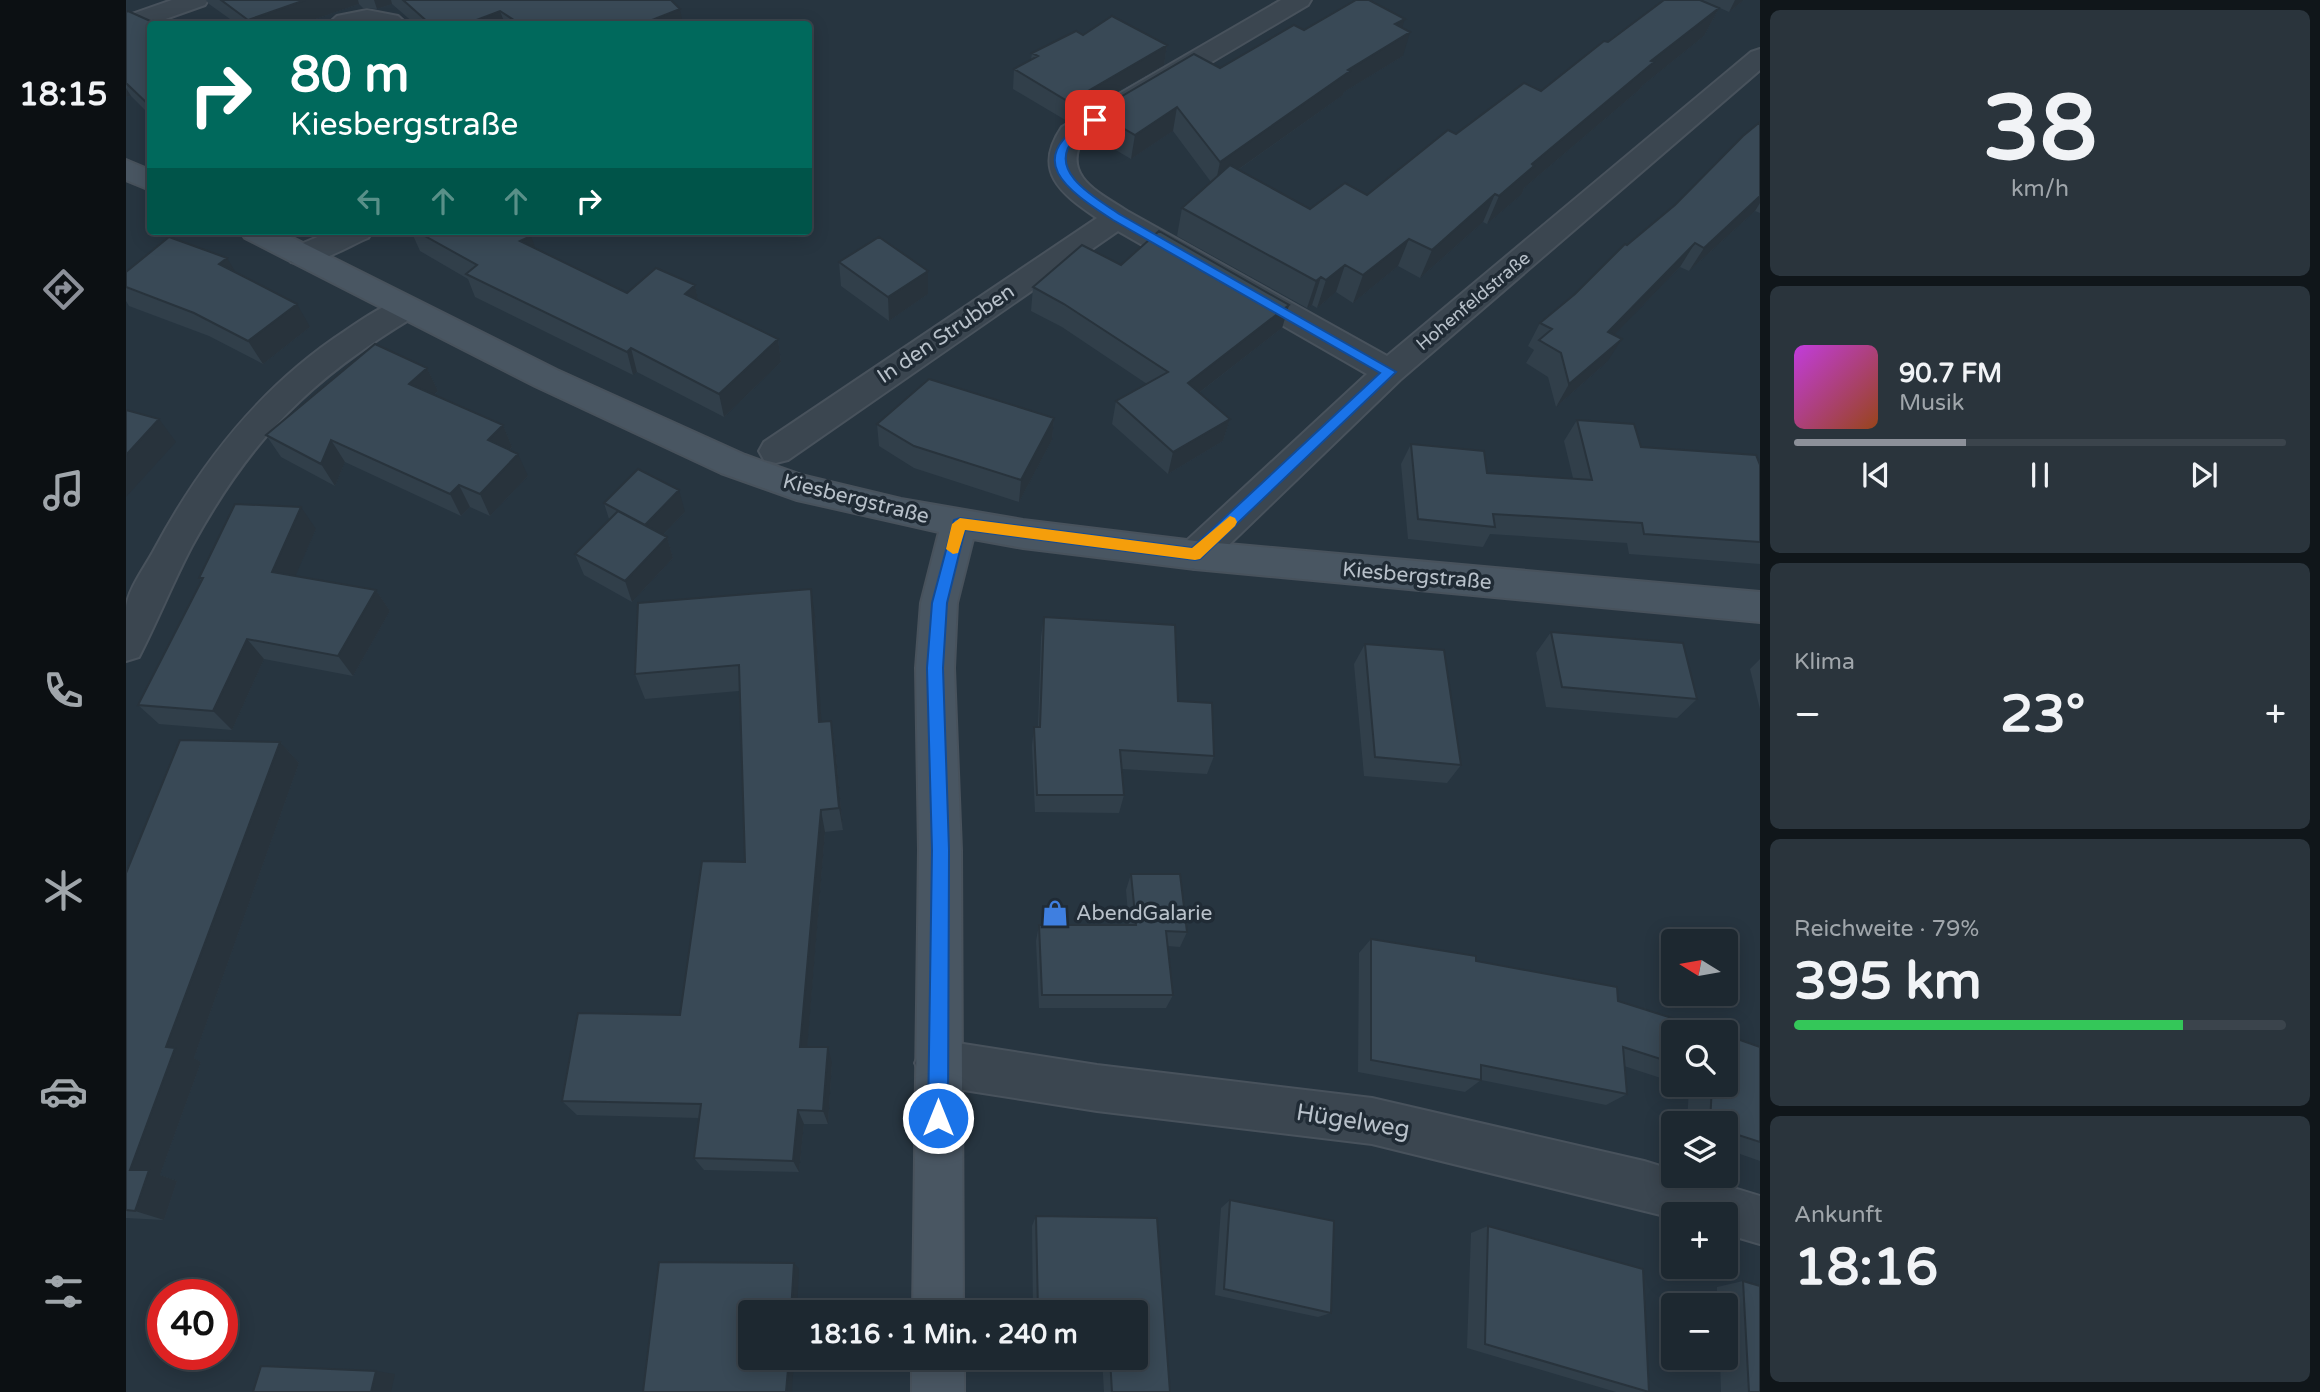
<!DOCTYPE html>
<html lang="de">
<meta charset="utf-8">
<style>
:root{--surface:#1d2830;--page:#2a343c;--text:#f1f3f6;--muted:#a0a6ab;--line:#3b444c;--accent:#8c9099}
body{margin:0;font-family:"Varela Round",sans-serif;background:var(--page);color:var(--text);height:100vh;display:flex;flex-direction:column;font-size:26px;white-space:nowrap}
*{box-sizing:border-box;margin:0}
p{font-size:23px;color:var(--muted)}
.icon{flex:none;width:38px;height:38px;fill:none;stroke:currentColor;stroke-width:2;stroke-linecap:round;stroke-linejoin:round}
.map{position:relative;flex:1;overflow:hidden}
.sheet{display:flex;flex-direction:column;gap:10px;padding:10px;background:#10161a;width:560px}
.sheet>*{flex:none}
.hud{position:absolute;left:21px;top:21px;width:665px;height:214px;border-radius:7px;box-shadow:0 4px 18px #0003,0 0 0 2px var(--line);background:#00695c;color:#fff;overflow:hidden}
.needle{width:46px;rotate:281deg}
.fabs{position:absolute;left:1535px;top:929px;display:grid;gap:14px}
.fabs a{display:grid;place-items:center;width:77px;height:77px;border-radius:7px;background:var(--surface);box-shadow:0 4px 18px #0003,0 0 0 2px var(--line);font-size:35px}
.speed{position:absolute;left:21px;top:1279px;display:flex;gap:14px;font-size:35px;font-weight:700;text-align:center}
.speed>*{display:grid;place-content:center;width:91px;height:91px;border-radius:50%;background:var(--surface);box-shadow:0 4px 18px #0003,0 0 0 2px var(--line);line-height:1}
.speed .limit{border:10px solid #d22;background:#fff;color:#111}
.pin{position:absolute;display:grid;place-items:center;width:60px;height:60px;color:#fff;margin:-30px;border-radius:14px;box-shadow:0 4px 10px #0006}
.me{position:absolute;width:77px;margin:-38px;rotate:0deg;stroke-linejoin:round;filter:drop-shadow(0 0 5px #0008)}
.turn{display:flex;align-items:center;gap:24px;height:147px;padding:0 28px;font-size:32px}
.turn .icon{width:91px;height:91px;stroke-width:2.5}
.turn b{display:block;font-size:49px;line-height:60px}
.lanes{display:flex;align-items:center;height:66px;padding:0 28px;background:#0003;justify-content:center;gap:35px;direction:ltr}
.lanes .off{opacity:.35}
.big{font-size:52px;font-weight:700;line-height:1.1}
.sheet .card{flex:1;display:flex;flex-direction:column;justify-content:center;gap:10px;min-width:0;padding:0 24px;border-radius:10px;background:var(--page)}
.sheet .dial{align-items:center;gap:0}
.dial b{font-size:91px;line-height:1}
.song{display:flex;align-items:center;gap:21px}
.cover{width:84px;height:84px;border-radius:10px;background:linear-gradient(135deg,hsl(290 70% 55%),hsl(20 70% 35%))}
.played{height:7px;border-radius:4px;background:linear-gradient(90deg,var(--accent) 35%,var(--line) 35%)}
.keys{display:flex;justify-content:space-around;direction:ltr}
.heat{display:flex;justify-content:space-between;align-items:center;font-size:38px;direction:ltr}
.charge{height:10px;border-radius:5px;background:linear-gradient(90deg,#34c759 79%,var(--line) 0)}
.trip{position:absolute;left:612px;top:1300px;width:410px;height:70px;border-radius:7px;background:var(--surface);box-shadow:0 4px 18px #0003,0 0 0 2px var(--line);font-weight:700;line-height:70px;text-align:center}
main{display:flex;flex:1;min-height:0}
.tabs{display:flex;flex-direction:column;width:126px;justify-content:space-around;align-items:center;background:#0c1013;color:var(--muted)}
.tabs .icon{width:49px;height:49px}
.tabs .on{color:var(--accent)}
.tabs b{font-size:32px;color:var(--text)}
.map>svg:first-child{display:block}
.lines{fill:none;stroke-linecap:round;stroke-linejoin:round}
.street-casing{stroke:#48525c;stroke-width:4}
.secondary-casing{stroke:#48525c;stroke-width:4}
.street{fill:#3b4650;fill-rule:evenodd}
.secondary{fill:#495662;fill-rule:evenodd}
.wall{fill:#313f4a}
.shaded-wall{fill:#28333c}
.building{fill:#394956;stroke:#28333c;stroke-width:2}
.route{fill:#1a73e8;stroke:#114b97;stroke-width:2}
.slow{fill:#f59e0b}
.labels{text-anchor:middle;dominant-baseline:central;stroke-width:7;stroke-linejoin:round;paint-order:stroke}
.far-street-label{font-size:18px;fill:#b8c1ca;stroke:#202b35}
.street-label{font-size:21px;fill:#b8c1ca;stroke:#202b35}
.poi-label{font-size:21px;fill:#b8c1ca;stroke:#202b35;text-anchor:start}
.near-street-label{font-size:24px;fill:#b8c1ca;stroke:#202b35}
</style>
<main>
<nav class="tabs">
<b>18:15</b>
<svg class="icon on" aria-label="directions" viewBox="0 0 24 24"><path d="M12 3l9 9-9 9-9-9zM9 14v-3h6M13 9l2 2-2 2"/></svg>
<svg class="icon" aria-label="music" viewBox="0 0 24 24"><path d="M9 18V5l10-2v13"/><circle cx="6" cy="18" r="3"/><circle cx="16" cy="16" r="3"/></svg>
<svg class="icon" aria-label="phone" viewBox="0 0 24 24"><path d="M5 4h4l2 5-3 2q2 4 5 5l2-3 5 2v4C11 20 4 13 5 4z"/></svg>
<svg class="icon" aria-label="climate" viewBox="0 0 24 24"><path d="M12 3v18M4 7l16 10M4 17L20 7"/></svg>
<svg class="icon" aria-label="car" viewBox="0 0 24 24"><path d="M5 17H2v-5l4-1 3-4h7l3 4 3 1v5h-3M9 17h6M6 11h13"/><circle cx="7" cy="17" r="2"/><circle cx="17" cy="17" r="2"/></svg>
<svg class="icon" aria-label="filters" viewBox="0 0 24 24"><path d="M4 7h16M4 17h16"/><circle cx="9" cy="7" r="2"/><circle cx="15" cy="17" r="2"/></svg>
</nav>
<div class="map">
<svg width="1634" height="1392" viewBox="0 0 1634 1392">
<rect width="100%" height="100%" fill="#273540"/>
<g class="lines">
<!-- street casing -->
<g class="street-casing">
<path id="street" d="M46 0H82L79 5 0 33V16Z
M1155 0H1185L1182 5 957 138C935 177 974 193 1001 211L1261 356 1625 52 1634 49V70L1274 380 1082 565 1069 569 1056 565 1051 555 1056 545 1241 374 992 231 662 460 650 463 638 460 633 451 638 442 971 218C934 193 906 171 936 127Z
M241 10 272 16 281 24H202L211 16Z
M206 231H247L242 238C220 247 189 268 165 262L161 255 165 248Z
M280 298 291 301 295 308 291 315C185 378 125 438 66 546 47 582 32 620 13 657L0 661C0 644 0 625 0 608 2 589 19 567 28 550 75 462 135 386 219 331 238 318 258 304 280 298Z
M812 1040 971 1065 1246 1098 1518 1161 1547 1170V1176H1568L1634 1196V1244L1600 1234V1214H1547V1218L1246 1144 971 1111 812 1086 796 1079 789 1063 796 1047Z"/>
</g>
<!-- secondary casing -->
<g class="secondary-casing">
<path id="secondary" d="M0 160 24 170V190L0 180Z
M114 231H153L431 370 619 455 675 475 775 499 897 520 1069 541 1634 592V622L1069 569 897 548 847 539 831 603 828 668 835 850 837 1312H787L793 850 790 668 795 603 813 532 671 500 595 473 409 386 119 238Z
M786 1358H838V1392H786Z"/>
</g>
<!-- street -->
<use href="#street" class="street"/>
<!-- secondary -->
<use href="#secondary" class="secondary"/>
</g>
<!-- wall -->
<path class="wall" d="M80 0H545L557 24H289L266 4 251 9 237 8 233 4 175 24H111L83 4Z
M1576 0H1618L1603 12Z
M1593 8 1578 36 1516 86 1513 90 1398 188 1396 194 1361 224 1357 222 1294 278 1272 266 1227 303 1210 292 1191 308 1186 305 1181 308 1051 236 1056 208 1085 182 1047 131 1005 159 966 136 969 112 1094 68 1178 30 1276 28 1277 56 1218 92 1217 95 1112 170 1184 209 1241 195 1330 134 1415 91 1482 42Z
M0 12 24 24V115L5 96 0 97Z
M957 35 1041 45 1038 65 941 121 887 89 888 69 905 60 906 53Z
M1634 122V213L1629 211 1563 271 1554 267 1488 335 1481 362 1430 407 1422 377 1400 363 1408 350 1402 346 1414 323 1449 294 1501 245 1549 205Z
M285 231H396L409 248 501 293 569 285 572 300 652 339 655 362 598 417 511 372 507 375 349 297 342 279 294 251Z
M713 262 802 271V294L763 321 715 286Z
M995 265 1163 305 1156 328 1073 393 1104 419 1097 441 1042 474 986 424 990 401 1021 384 936 327 905 311 907 287Z
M0 272 109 273 184 327 137 364 83 336 3 306 0 301Z
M301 368 312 391 308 395 377 425 386 447 384 450 402 476 364 516 344 507 335 516 219 462 209 486 155 457 140 435Z
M928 418 926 440 893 502 788 468 753 446 751 424Z
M1451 420 1515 447 1634 465V564L1503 554 1501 543 1364 534 1357 547 1282 539 1275 464 1285 444 1361 473 1447 478 1438 441Z
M478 503 559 512 537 535 541 537 547 558 506 602 458 575 449 554 483 519Z
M190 529 169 576 250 590 264 611 227 676 138 659 106 730 33 724 12 705 76 581 73 578Z
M689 616 695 722 705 721 709 745 717 830 699 832 681 1047 706 1063 702 1124H678L673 1172 578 1170 568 1158 573 1118 451 1115 436 1101 554 1015 619 862 613 691 519 699 509 674Z
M918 617 1052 701 1088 756 1081 774 996 769 998 795 993 813 909 812 906 746 908 727H912L915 637Z
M1425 632 1571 699 1551 718 1420 707 1410 653Z
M1239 644 1335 765 1321 783 1238 776 1228 664Z
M1634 659V709L1624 669Z
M154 742 173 763 68 1058 75 1062 34 1175 51 1181 38 1220 0 1218V873Z
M1005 874 1061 932 1054 947 1041 946 1047 995 1040 1008H913L910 941 913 925H1003L1000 890Z
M1245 939 1350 961 1492 1001 1547 1032V1082L1498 1066 1501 1094 1480 1105 1355 1080 1339 1092 1232 1072 1233 953Z
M1634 1047V1161L1600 1149V1124H1561L1563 1087 1556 1085H1600Z
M1104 1200 1205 1313 1192 1317 1089 1295 1095 1208Z
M910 1216 1031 1218 1044 1392H978L976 1358H1010V1312H907L906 1226Z
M1362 1226 1523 1392H1490L1341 1348 1345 1233Z
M1617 1281 1634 1392H1595L1594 1358H1600V1306H1591V1287Z"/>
<!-- shaded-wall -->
<path class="shaded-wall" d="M179 0H232L233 4 175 24H124L122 20Z
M248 0H265L266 4 251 9Z
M1609 0H1618L1603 12Z
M1593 8 1578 36 1516 86 1513 90 1398 188 1396 194 1361 224 1373 196 1406 164 1525 61Z
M554 9 557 24H516Z
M374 11 379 24H340Z
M1279 19 1272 40 1284 32 1277 56 1218 92 1217 95 1089 186 1094 162 1222 70 1269 24Z
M1041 45 1038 65 941 121 943 102Z
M0 88 5 96 0 97Z
M1051 107 1047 131 1005 159 1009 135Z
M1369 194 1357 222 1294 278 1306 250Z
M1634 196V203L1629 211 1563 271 1578 248Z
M405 236 413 259 394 241Z
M1283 239 1272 266 1227 303 1237 275Z
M1569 243 1554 267 1469 355 1482 332Z
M101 258 115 281 93 264Z
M1219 265 1210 292 1191 308 1200 280Z
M802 271V294L763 321 762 297Z
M1195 277 1186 305 1181 308 1190 281Z
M569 285 574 309 559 294Z
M171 304 184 327 137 364 122 341Z
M1163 305 1156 328 1056 406 1062 383Z
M652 339 655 362 598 417 593 394Z
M1496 339 1481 362 1430 407 1443 384Z
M505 348 511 372 507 375 501 352Z
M301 368 312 391 294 407 283 384Z
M928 418 926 440 893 502 895 480Z
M33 419 50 442 0 497V455Z
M1104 419 1097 441 1042 474 1047 452Z
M377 425 386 447 372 463 362 440Z
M205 440 219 462 209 486 195 464Z
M392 454 402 476 364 516 354 494Z
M333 485 344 507 335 516 324 494Z
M553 490 559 512 526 546 519 525Z
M175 507 190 529 162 593 146 572Z
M541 537 547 558 506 602 499 581Z
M685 589 689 616 697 746 693 722Z
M250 590 264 611 227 676 212 656Z
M121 639 138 659 106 730 87 711Z
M705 721 709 745 717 830 713 808Z
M154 742 173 763 68 1058 75 1062 34 1175 51 1181 38 1220 9 1211 4 1170 40 1047Z
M695 810 699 832 680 1062 674 1047Z
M702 1047 706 1063 702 1124 697 1111Z
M672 1110 678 1124 673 1172 667 1161Z
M668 1263 673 1269 671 1312H665Z
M663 1358H668L666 1392H660Z
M250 1371 269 1374 265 1392H245Z"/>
<!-- building -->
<path class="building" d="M95 0H179L122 20Z
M277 0H545L554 9 516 24H394L374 11 340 24H304Z
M1230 0H1243L1279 19 1269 24 1284 32 1222 70 1224 71 1094 162 1051 107 1009 135 969 112 1068 54 1094 68 1168 25 1178 30Z
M1538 0H1574L1593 8 1525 61 1528 62 1406 164 1408 166 1373 196 1369 194 1306 250 1283 239 1237 275 1219 265 1200 280 1195 277 1190 281 1056 208 1104 165 1184 209 1219 183 1241 195 1322 130 1330 134 1398 83 1415 91 1478 41 1482 42Z
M2 11 31 24H24V106L0 83V12Z
M986 16 1041 45 943 102 888 69 912 56 906 53 950 31 957 35Z
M1634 122V196L1578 248 1569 243 1482 332 1496 339 1443 384 1435 353 1413 340 1426 329 1414 323 1449 294 1499 244 1501 245 1549 205 1617 136Z
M290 231H396L405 236 394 241 501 293 530 268 569 285 559 294 652 339 593 394 505 348 501 352 340 274 351 265Z
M1033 231 1163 305 1062 383 1104 419 1047 452 990 401 1042 372 938 304 907 287 956 245 995 265Z
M43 237 101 258 93 264 171 304 122 341 68 313 0 287V272Z
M753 237 802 271 762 297 713 262Z
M249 344 301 368 283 384 377 425 362 440 392 454 354 494 333 485 324 494 205 440 195 464 140 435Z
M803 379 928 418 895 480 788 446 751 424Z
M0 410 33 419 0 455Z
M1451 420 1508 424 1515 447 1630 455 1634 465V542L1518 534 1516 523 1367 514 1369 527 1292 519 1285 444 1358 451 1361 473 1466 480Z
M512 469 553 490 519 525 478 503Z
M109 504 175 507 146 572 250 590 212 656 121 639 87 711 12 705 77 578H73Z
M492 511 541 537 499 581 449 554Z
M685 589 693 722 705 721 713 808 695 810 674 1047H702L697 1111 672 1110 667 1161 568 1158 575 1104 436 1101 452 1013 554 1015 576 861 619 862 613 665 509 674 512 603Z
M918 617 1049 625 1052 701 1086 703 1088 756 994 750 998 795H911L908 727H914Z
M1425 632 1557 643 1571 699 1436 687Z
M1239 644 1318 650 1335 765 1249 757Z
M54 740 154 742 40 1047 49 1048 4 1170H23L9 1211 0 1210V873Z
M1005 874H1054L1061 932 1040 931 1047 995H916L913 925H1010Z
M1245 939 1350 956V961L1491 987 1492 1001 1590 1032H1547V1063L1497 1047 1501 1094 1355 1065V1080L1245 1060Z
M1600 1035 1634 1047V1142L1600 1131V1124H1584L1586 1085H1600Z
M1104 1200 1208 1221 1205 1313 1098 1289Z
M910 1216 1031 1218 1044 1392H986L984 1358H1010V1312H912Z
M1362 1226 1517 1269 1523 1392 1359 1344Z
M533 1262 668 1263 665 1312H625V1358H663L660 1392H517Z
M1617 1281 1634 1286V1392H1623Z
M135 1366 250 1371 245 1392H127Z"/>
<!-- route -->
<path class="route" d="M965 118 974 120C967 127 955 131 948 139 919 172 973 200 995 215L1270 372 1074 559 1069 560 839 530 821 603 817 668 823 850 822 1118 819 1125 812 1128 805 1125 802 1118 806 850 801 668 806 603 828 520 834 518 1066 548 1254 373 987 220C941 190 894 159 965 118Z"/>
<!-- slow -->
<path class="slow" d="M1104 516 1109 518 1111 522 1109 526 1074 559 1069 560 839 530 832 553 827 554 820 549 826 524 834 518 1066 548Z"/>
<!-- icons -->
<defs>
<g id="shop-bare" transform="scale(2.1)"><path d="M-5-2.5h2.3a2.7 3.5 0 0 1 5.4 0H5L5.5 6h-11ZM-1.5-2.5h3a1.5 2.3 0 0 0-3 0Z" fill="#3f7fe0" stroke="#202b35" stroke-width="2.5" paint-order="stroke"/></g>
</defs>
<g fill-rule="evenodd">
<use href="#shop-bare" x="929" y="913"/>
</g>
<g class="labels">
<!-- far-street labels -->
<g class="far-street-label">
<text transform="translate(1347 301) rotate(-40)">Hohenfeldstraße</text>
</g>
<!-- street labels -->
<g class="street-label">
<text transform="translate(820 334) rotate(-34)">In den Strubben</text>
<text transform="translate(730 499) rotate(14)">Kiesbergstraße</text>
<text transform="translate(1291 576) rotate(5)">Kiesbergstraße</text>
</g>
<!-- poi labels -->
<g class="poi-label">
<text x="950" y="913">AbendGalarie</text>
</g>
<!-- near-street labels -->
<g class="near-street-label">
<text transform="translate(1227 1121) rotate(9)">Hügelweg</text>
</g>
</g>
</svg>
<div class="fabs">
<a><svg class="needle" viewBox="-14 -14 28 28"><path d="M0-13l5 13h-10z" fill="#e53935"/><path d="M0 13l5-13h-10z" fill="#a0a6ab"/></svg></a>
<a><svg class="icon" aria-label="search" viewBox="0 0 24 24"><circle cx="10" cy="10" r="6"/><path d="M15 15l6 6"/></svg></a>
<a><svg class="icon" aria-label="layers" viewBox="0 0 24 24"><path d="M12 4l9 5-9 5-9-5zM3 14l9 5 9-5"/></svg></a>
<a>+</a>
<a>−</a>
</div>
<div class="speed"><div class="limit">40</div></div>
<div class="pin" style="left:969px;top:120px;background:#d93025"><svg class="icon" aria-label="arrive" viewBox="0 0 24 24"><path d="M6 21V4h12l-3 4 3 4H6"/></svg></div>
<svg class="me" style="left:812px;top:1118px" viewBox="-20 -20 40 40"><circle r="17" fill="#1a73e8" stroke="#fff" stroke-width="3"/><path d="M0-11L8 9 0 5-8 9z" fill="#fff"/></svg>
<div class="trip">18:16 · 1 Min. · 240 m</div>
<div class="hud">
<div class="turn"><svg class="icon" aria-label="right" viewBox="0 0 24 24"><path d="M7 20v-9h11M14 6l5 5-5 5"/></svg><div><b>80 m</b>Kiesbergstraße</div></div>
<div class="lanes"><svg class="icon off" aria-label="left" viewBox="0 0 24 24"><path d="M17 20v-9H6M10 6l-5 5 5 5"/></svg><svg class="icon off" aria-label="ahead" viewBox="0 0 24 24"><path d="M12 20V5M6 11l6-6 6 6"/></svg><svg class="icon off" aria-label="ahead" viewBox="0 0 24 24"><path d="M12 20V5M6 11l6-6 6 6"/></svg><svg class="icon" aria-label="right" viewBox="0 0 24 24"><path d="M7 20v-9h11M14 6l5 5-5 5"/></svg></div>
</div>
</div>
<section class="sheet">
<div class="card dial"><b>38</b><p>km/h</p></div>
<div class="card">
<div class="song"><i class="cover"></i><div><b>90.7 FM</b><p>Musik</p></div></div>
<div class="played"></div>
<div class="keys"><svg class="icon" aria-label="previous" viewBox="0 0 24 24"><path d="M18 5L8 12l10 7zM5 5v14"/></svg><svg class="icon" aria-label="pause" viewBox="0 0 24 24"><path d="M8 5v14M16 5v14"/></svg><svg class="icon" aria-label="next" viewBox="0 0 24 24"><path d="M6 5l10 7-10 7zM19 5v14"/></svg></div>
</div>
<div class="card"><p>Klima</p>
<div class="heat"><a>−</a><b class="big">23°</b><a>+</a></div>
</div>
<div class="card"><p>Reichweite · 79%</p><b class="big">395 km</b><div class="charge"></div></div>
<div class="card"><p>Ankunft</p><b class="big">18:16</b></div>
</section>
</main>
